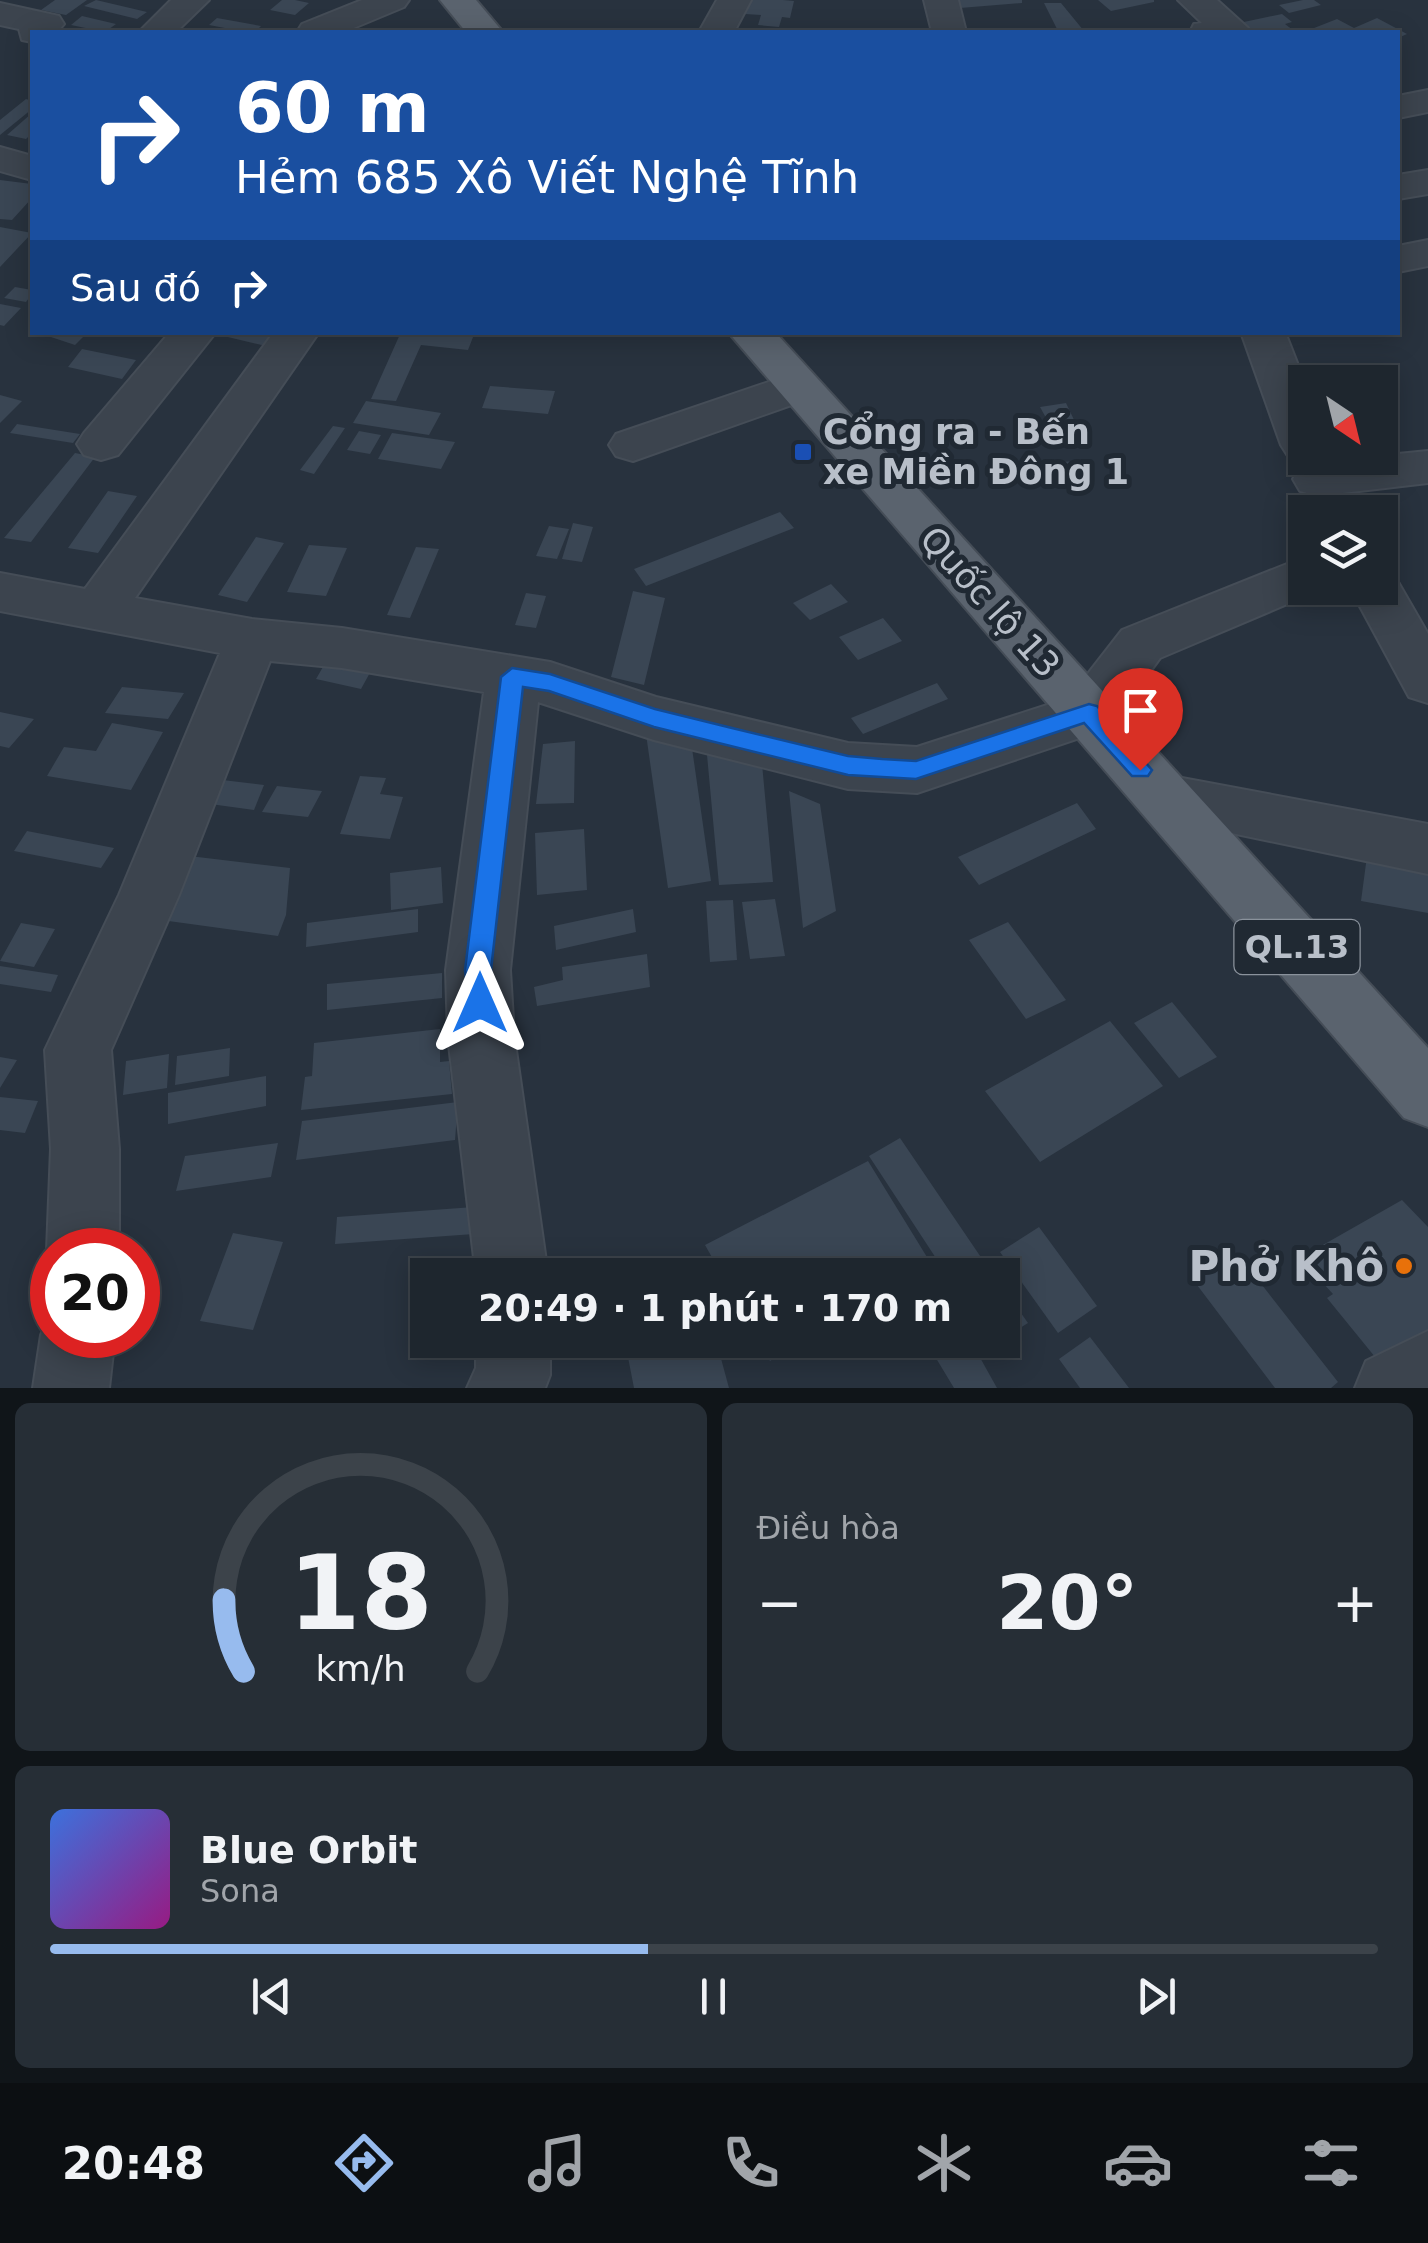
<!DOCTYPE html>
<html lang="vi">
<meta charset="utf-8">
<style>
:root{--surface:#1e262e;--page:#262e36;--text:#f1f3f6;--muted:#a1a5aa;--line:#3c434a;--accent:#97bbee}
body{margin:0;font-family:"DejaVu Sans",sans-serif;background:var(--page);color:var(--text);height:100vh;display:flex;flex-direction:column;font-size:38px;white-space:nowrap}
*{box-sizing:border-box;margin:0}
p{font-size:32px;color:var(--muted)}
.icon{flex:none;width:55px;height:55px;fill:none;stroke:currentColor;stroke-width:2;stroke-linecap:round;stroke-linejoin:round}
.map{position:relative;height:1388px;overflow:hidden}
.drawer{display:flex;flex-direction:column;gap:15px;padding:15px;background:#101519;flex:1}
.drawer>*{flex:none}
.banner{position:absolute;left:30px;top:30px;width:1370px;height:305px;border-radius:0px;box-shadow:0 5px 25px #0003,0 0 0 2px var(--line);background:#1a4fa0;color:#fff;overflow:hidden}
.needle{width:65px;rotate:145deg}
.tools{position:absolute;left:1288px;top:365px;display:grid;gap:20px}
.tools a{display:grid;place-items:center;width:110px;height:110px;border-radius:0px;background:var(--surface);box-shadow:0 5px 25px #0003,0 0 0 2px var(--line);font-size:50px}
.speed{position:absolute;left:30px;top:1228px;display:flex;gap:20px;font-size:50px;font-weight:700;text-align:center}
.speed>*{display:grid;place-content:center;width:130px;height:130px;border-radius:50%;background:var(--surface);box-shadow:0 5px 25px #0003,0 0 0 2px var(--line);line-height:1}
.speed .limit{border:15px solid #d22;background:#fff;color:#111}
.pin{position:absolute;display:grid;place-items:center;width:85px;height:85px;color:#fff;margin:-102px -42px;border-radius:50% 50% 50% 0;rotate:-45deg;box-shadow:0 0 10px #0007}
.pin .icon{rotate:45deg}
.me{position:absolute;width:110px;margin:-55px;rotate:0deg;stroke-linejoin:round;filter:drop-shadow(0 0 8px #0008)}
.turn{display:flex;align-items:center;gap:35px;height:210px;padding:0 40px;font-size:45px}
.turn .icon{width:130px;height:130px;stroke-width:2.5}
.turn b{display:block;font-size:70px;line-height:85px}
.then{display:flex;align-items:center;height:95px;padding:0 40px;background:#0003;gap:20px;font-size:38px}
.big{font-size:75px;font-weight:600;line-height:1.1}
.drawer .card{flex:1;display:flex;flex-direction:column;justify-content:center;gap:15px;min-width:0;padding:0 35px;border-radius:15px;background:var(--page)}
.drawer .dial{align-items:center;gap:0}
.dial svg{height:260px;overflow:visible;fill:none;stroke:var(--line);stroke-width:7;stroke-linecap:round;text-anchor:middle}
.dial text{fill:var(--text);stroke:none}
.song{display:flex;align-items:center;gap:30px}
.cover{width:120px;height:120px;border-radius:15px;background:linear-gradient(135deg,hsl(220 70% 55%),hsl(310 70% 35%))}
.played{height:10px;border-radius:5px;background:linear-gradient(90deg,var(--accent) 45%,var(--line) 45%)}
.keys{display:flex;justify-content:space-around;direction:ltr}
.heat{display:flex;justify-content:space-between;align-items:center;font-size:55px;direction:ltr}
.drawer .tiles{flex:1;display:grid;gap:15px;grid-template-columns:1fr 1fr}
.card:last-child{grid-column:span 2}
.trip{position:absolute;left:410px;top:1258px;width:610px;height:100px;border-radius:0px;background:var(--surface);box-shadow:0 5px 25px #0003,0 0 0 2px var(--line);font-weight:600;line-height:100px;text-align:center}
.dock{display:flex;height:160px;justify-content:space-around;align-items:center;background:#0c0f12;color:var(--muted)}
.dock .icon{width:70px;height:70px}
.dock .selected{color:var(--accent)}
.dock b{font-size:45px;color:var(--text)}
.map>svg:first-child{display:block}
.building{fill:#3a4654}
.lines{fill:none;stroke-linecap:round;stroke-linejoin:round}
.minor-casing{stroke:#454d57;stroke-width:4}
.major-casing{stroke:#454d57;stroke-width:4}
.minor{fill:#3c444e;fill-rule:evenodd}
.major{fill:#5a636e;fill-rule:evenodd}
.route{fill:#1a73e8;stroke:#114b97;stroke-width:2.5}
.transit-dot{fill:#1a4fb4;stroke:#202933;stroke-width:4}
.food-dot{fill:#e8710a;stroke:#202933;stroke-width:4}
.labels{text-anchor:middle;dominant-baseline:central;stroke-width:10;stroke-linejoin:round;paint-order:stroke}
.shield{fill:#202933;stroke:#8a929c;stroke-width:2.5}
.shield-label{font-size:32px;font-weight:bold;fill:#b8bfc9}
.poi-label{font-size:35px;font-weight:bold;fill:#b8bfc9;stroke:#202933;text-anchor:start}
.street-label{font-size:35px;fill:#b8bfc9;stroke:#202933}
.near-poi-label{font-size:42px;font-weight:bold;fill:#b8bfc9;stroke:#202933;text-anchor:end}
</style>
<div class="map">
<svg width="1428" height="1388" viewBox="0 0 1428 1388">
<rect width="100%" height="100%" fill="#28323e"/>
<!-- building -->
<path class="building" d="M55 0H87L66 15 41 10Z
M96 0 147 12 137 19 84 6Z
M282 0H295L309 3 295 15 270 10Z
M749 0H783L794 1 790 18 782 17 779 27 758 25 761 15 745 14Z
M956 0H1022V3L960 8Z
M1098 0H1154V2L1111 11Z
M1303 0H1314L1321 5 1289 13 1279 5Z
M1044 3H1061L1084 31H1058Z
M1282 14 1292 22 1285 24 1294 31 1250 32 1239 23Z
M82 16 116 24 105 32 71 25Z
M217 18 261 26 255 32H246L209 25Z
M1377 18 1407 34 1398 38V32L1309 30 1337 19 1354 28Z
M26 99 32 101V109L0 135V120Z
M32 113V133L26 139 7 135Z
M0 180 32 184V198L12 220 0 219Z
M0 227 32 233 0 267Z
M15 287 32 290V294L26 302 4 298Z
M0 304 21 308 4 326 0 325Z
M36 332H88L75 345Z
M207 332H271L275 333 266 346Z
M401 332H475L468 350 421 345 396 401 371 399Z
M82 349 136 360 122 379 68 367Z
M490 386 555 391 548 414 482 408Z
M0 395 22 401 0 423Z
M366 401 441 413 429 435 353 423Z
M1066 403 1075 422 1050 425 1040 407Z
M17 424 80 434 73 443 10 433Z
M333 426 345 428 314 474 300 470Z
M359 431 381 435 370 454 347 450Z
M392 433 455 442 441 469 378 459Z
M75 453 95 457 31 542 4 538Z
M1077 461 1082 475 1036 478 1031 464Z
M108 491 137 496 98 553 68 548Z
M780 512 794 528 646 586 634 569Z
M573 523 593 527 582 562 562 559Z
M549 526 569 529 557 559 536 556Z
M256 537 284 543 247 602 218 595Z
M309 545 347 548 326 596 287 592Z
M416 547 439 549 410 618 387 615Z
M831 584 848 602 810 620 793 603Z
M633 591 665 598 644 685 611 677Z
M526 593 546 596 536 628 515 625Z
M883 618 902 641 858 660 839 637Z
M327 660 372 669 361 689 316 679Z
M937 683 948 699 863 734 851 718Z
M122 687 184 693 168 719 105 713Z
M0 712 34 719 9 748 0 746Z
M112 723 163 732 131 790 47 776 64 747 96 751Z
M645 727 690 734 711 881 668 888Z
M575 741 574 803 536 804 543 744Z
M706 744 761 753 773 882 719 885Z
M360 776 386 778 380 794 403 797 390 839 340 834Z
M214 779 264 785 254 810 203 803Z
M277 786 322 791 308 817 262 812Z
M789 791 820 804 836 911 803 928Z
M1077 803 1096 829 979 885 958 857Z
M584 829 587 890 537 895 535 833Z
M27 831 114 848 101 868 14 851Z
M181 855 290 868 286 915 278 936 154 919Z
M1367 856 1428 868V913L1361 901Z
M441 867 443 903 391 910 390 873Z
M775 899 785 956 750 959 742 902Z
M733 900 737 960 710 962 706 901Z
M418 909V932L306 947 307 923Z
M633 909 636 932 556 950 554 926Z
M1008 922 1066 1000 1026 1019 969 940Z
M21 923 55 929 34 967 0 961Z
M647 954 650 987 537 1006 534 987 563 980 562 967Z
M0 966 58 975 51 992 0 984Z
M442 973V998L327 1010V984Z
M1172 1002 1217 1057 1179 1078 1134 1023Z
M1110 1021 1163 1086 1040 1162 985 1091Z
M440 1029V1062L449 1061 452 1094 301 1110 305 1077 312 1076 314 1043Z
M230 1048 229 1076 175 1085 177 1056Z
M169 1054 167 1088 123 1095 126 1061Z
M0 1057 17 1060 0 1088Z
M266 1076V1106L168 1124V1093Z
M0 1097 38 1101 25 1133 0 1130Z
M458 1102 455 1140 296 1160 302 1121Z
M900 1138 993 1275H947L869 1156Z
M278 1143 271 1177 176 1191 185 1156Z
M868 1161 930 1262 907 1275H722L705 1245Z
M1402 1200 1428 1227V1342L1384 1368 1327 1298 1333 1294 1300 1258Z
M474 1207V1234L335 1244 337 1217Z
M1039 1227 1097 1306 1058 1333 1000 1252Z
M233 1233 283 1242 253 1330 200 1321Z
M1237 1253 1338 1382 1331 1388H1275L1194 1281Z
M1002 1286 1028 1323 1002 1339Z
M1090 1337 1129 1388H1080L1059 1359Z
M652 1340H716L729 1388H634L626 1347Z
M758 1340H801L770 1361Z
M925 1340H1001L978 1354 997 1388H954Z"/>
<g class="lines">
<!-- minor casing -->
<g class="minor-casing">
<path id="minor" d="M171 0H209L176 32H139Z
M362 0H409L404 7 344 32H297L302 24Z
M717 0H751L734 32H699Z
M924 0H958L966 32H932Z
M1178 0H1217L1248 28 1245 32H1190L1194 24 1202 23Z
M0 3 59 16 64 24 57 32H32V42L22 40 19 29 0 25Z
M1428 90V112L1398 118V96Z
M0 147 32 156V180L0 171Z
M1428 170V194L1398 199V175Z
M1428 240V266L1398 272V246Z
M170 332H216L118 455 101 460 84 455 77 444 84 433Z
M274 332H319L135 598 252 619 342 628 550 662 656 697 848 743 917 747 1069 698 1122 630 1287 564 1305 558V588H1325L1160 658 1109 728 917 793 848 789 654 740 538 702 510 970 514 1036 548 1275H476L448 1036 446 970 484 692 342 668 270 661 179 895 111 1050 119 1149V1250H52V1262L47 1250 51 1149 45 1050 119 895 220 653 0 611V573L85 589Z
M1241 332H1285L1305 383V458H1317L1305 461 1288 456 1281 445Z
M798 372 814 377 821 387 814 397 633 461 616 456 609 445 616 434Z
M1428 451V483L1317 496 1300 491 1293 479 1300 467 1317 462Z
M1380 570 1394 575 1428 634V703L1409 697 1350 588H1380Z
M1166 775 1428 824V874L1145 815 1137 798 1145 781Z
M52 1309V1335H115L109 1388H33L41 1335Z
M1428 1331V1388H1355L1366 1361Z
M476 1340H550V1375L545 1388H467L476 1368Z"/>
</g>
<!-- major casing -->
<g class="major-casing">
<path id="major" d="M440 0H476L503 32H466Z
M728 332H775L1428 1048V1127L1404 1118Z"/>
</g>
<!-- minor -->
<use href="#minor" class="minor"/>
<!-- major -->
<use href="#major" class="major"/>
</g>
<!-- route -->
<path class="route" d="M512 668 550 674 655 709 732 728 848 756 882 759 916 761 1089 704 1097 706 1152 770 1148 776H1132L1084 723 916 779 848 775 654 727 549 691 523 687 491 970 493 1003 489 1011 480 1015 470 1011 465 970 501 677Z"/>
<!-- markers -->
<rect class="transit-dot" x="793" y="442" width="20" height="20" rx="5"/>
<circle class="food-dot" cx="1404" cy="1266" r="10"/>
<g class="labels">
<!-- shield labels -->
<rect class="shield" x="1234.5" y="920" width="125" height="54" rx="8"/>
<g class="shield-label">
<text x="1297" y="947">QL.13</text>
</g>
<!-- poi labels -->
<g class="poi-label">
<text x="823" y="432">Cổng ra - Bến<tspan x="823" dy="40">xe Miền Đông 1</tspan></text>
</g>
<!-- street labels -->
<g class="street-label">
<text transform="translate(990 602) rotate(48)">Quốc lộ 13</text>
</g>
<!-- near-poi labels -->
<g class="near-poi-label">
<text x="1384" y="1266">Phở Khô</text>
</g>
</g>
</svg>
<div class="tools">
<a><svg class="needle" viewBox="-14 -14 28 28"><path d="M0-13l5 13h-10z" fill="#e53935"/><path d="M0 13l5-13h-10z" fill="#a1a5aa"/></svg></a>
<a><svg class="icon" aria-label="layers" viewBox="0 0 24 24"><path d="M12 4l9 5-9 5-9-5zM3 14l9 5 9-5"/></svg></a>
</div>
<div class="speed"><div class="limit">20</div></div>
<div class="pin" style="left:1140px;top:770px;background:#d93025"><svg class="icon" aria-label="arrive" viewBox="0 0 24 24"><path d="M6 21V4h12l-3 4 3 4H6"/></svg></div>
<svg class="me" style="left:480px;top:1003px" viewBox="-20 -20 40 40"><path d="M0-17L14 15 0 8-14 15z" fill="#1a73e8" stroke="#fff" stroke-width="4"/></svg>
<div class="trip">20:49 · 1 phút · 170 m</div>
<div class="banner">
<div class="turn"><svg class="icon" aria-label="right" viewBox="0 0 24 24"><path d="M7 20v-9h11M14 6l5 5-5 5"/></svg><div><b>60 m</b>Hẻm 685 Xô Viết Nghệ Tĩnh</div></div>
<div class="then">Sau đó<svg class="icon" aria-label="right" viewBox="0 0 24 24"><path d="M7 20v-9h11M14 6l5 5-5 5"/></svg></div>
</div>
</div>
<section class="drawer">
<div class="tiles">
<div class="card dial"><svg viewBox="0 0 100 80">
<path d="M14 69A42 42 0 1 1 86 69"/>
<path d="M14 69A42 42 0 0 1 8 47" stroke="#97bbee"/>
<text x="50" y="56" font-size="32" font-weight="700">18</text>
<text x="50" y="72" font-size="11">km/h</text>
</svg></div>
<div class="card"><p>Điều hòa</p>
<div class="heat"><a>−</a><b class="big">20°</b><a>+</a></div>
</div>
<div class="card">
<div class="song"><i class="cover"></i><div><b>Blue Orbit</b><p>Sona</p></div></div>
<div class="played"></div>
<div class="keys"><svg class="icon" aria-label="previous" viewBox="0 0 24 24"><path d="M18 5L8 12l10 7zM5 5v14"/></svg><svg class="icon" aria-label="pause" viewBox="0 0 24 24"><path d="M8 5v14M16 5v14"/></svg><svg class="icon" aria-label="next" viewBox="0 0 24 24"><path d="M6 5l10 7-10 7zM19 5v14"/></svg></div>
</div>
</div>
</section>
<nav class="dock">
<b>20:48</b>
<svg class="icon selected" aria-label="directions" viewBox="0 0 24 24"><path d="M12 3l9 9-9 9-9-9zM9 14v-3h6M13 9l2 2-2 2"/></svg>
<svg class="icon" aria-label="music" viewBox="0 0 24 24"><path d="M9 18V5l10-2v13"/><circle cx="6" cy="18" r="3"/><circle cx="16" cy="16" r="3"/></svg>
<svg class="icon" aria-label="phone" viewBox="0 0 24 24"><path d="M5 4h4l2 5-3 2q2 4 5 5l2-3 5 2v4C11 20 4 13 5 4z"/></svg>
<svg class="icon" aria-label="climate" viewBox="0 0 24 24"><path d="M12 3v18M4 7l16 10M4 17L20 7"/></svg>
<svg class="icon" aria-label="car" viewBox="0 0 24 24"><path d="M5 17H2v-5l4-1 3-4h7l3 4 3 1v5h-3M9 17h6M6 11h13"/><circle cx="7" cy="17" r="2"/><circle cx="17" cy="17" r="2"/></svg>
<svg class="icon" aria-label="filters" viewBox="0 0 24 24"><path d="M4 7h16M4 17h16"/><circle cx="9" cy="7" r="2"/><circle cx="15" cy="17" r="2"/></svg>
</nav>
